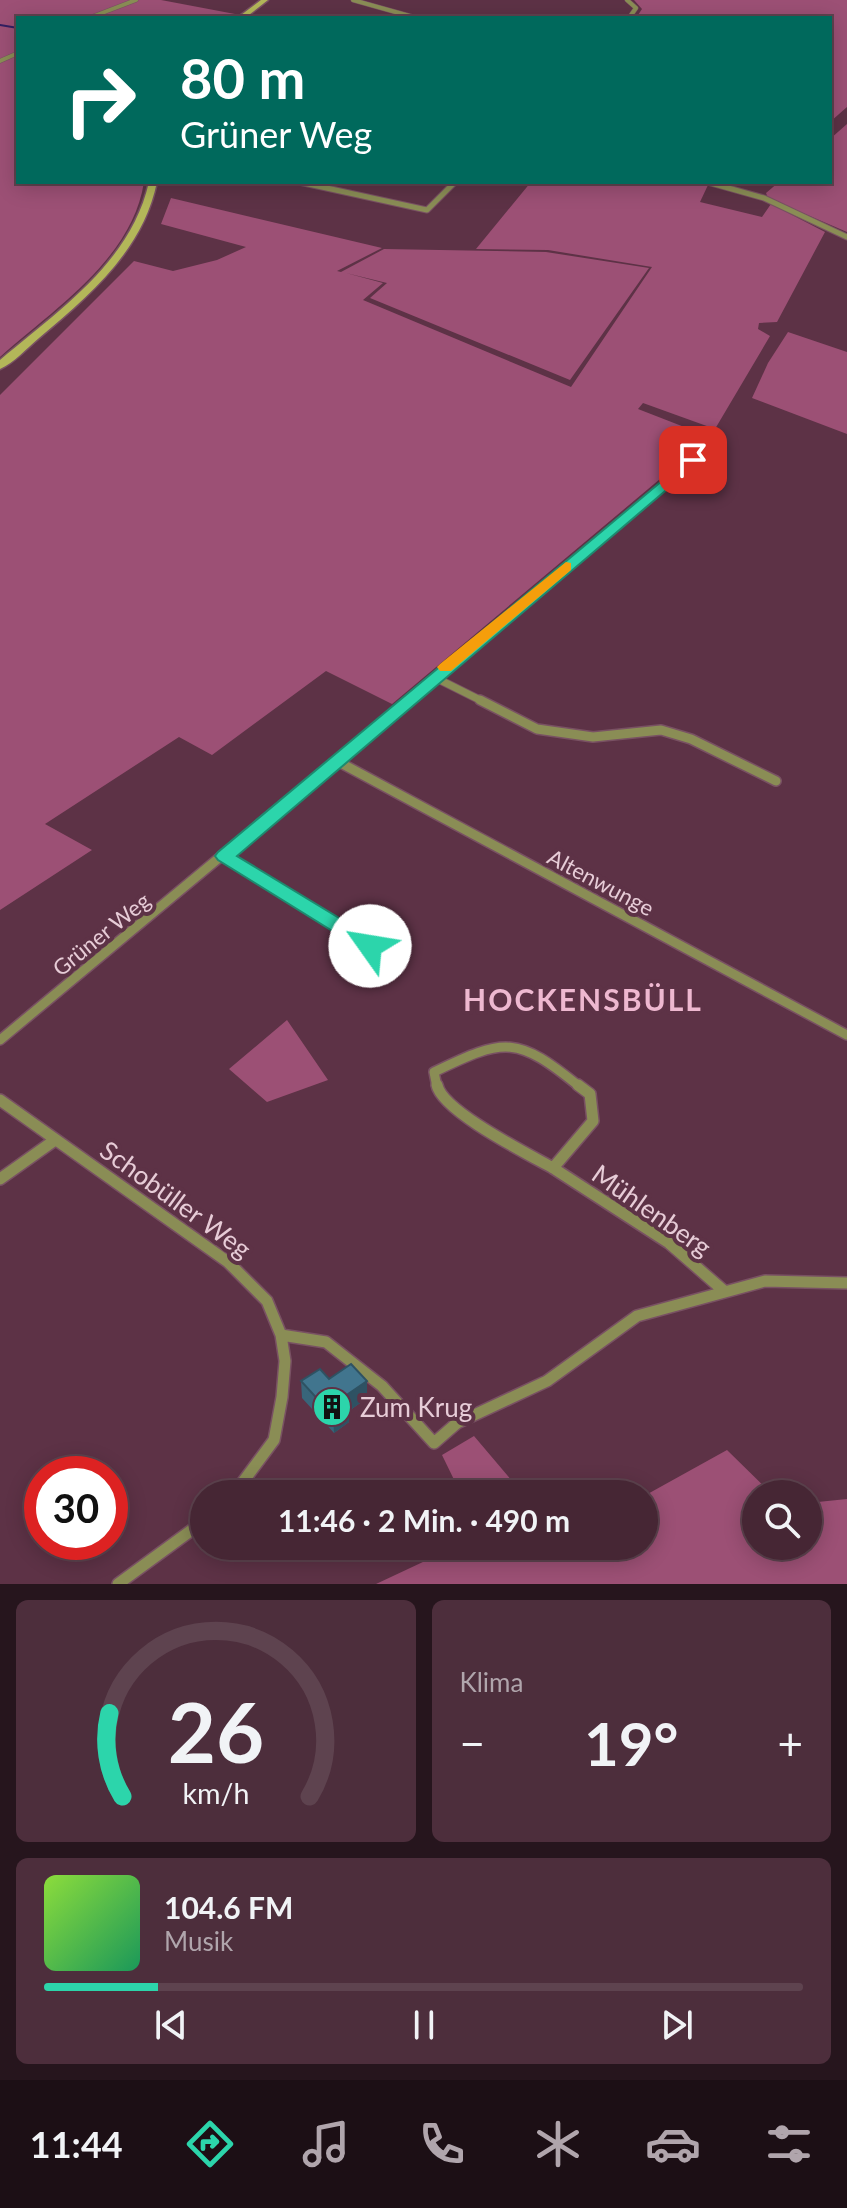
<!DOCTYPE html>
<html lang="de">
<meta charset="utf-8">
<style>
:root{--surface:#462634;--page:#4d2e3c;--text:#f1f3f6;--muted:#b0a5ac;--line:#5e434f;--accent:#2cd5ab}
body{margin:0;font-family:Lato,sans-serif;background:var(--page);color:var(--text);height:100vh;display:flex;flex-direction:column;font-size:30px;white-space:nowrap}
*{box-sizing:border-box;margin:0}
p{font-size:26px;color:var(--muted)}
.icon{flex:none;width:44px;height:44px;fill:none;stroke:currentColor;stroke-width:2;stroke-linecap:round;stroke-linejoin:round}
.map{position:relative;height:1584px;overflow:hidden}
.sheet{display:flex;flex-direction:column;gap:16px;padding:16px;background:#26151d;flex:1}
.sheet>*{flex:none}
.banner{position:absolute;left:16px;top:16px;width:816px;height:168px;border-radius:0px;box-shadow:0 4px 20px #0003,0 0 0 2px var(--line);background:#00695c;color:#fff;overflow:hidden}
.fabs{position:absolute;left:742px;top:1480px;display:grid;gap:16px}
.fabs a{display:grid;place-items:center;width:80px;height:80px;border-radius:50%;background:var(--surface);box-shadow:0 4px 20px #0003,0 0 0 2px var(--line);font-size:40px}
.speed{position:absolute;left:24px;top:1456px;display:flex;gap:16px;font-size:40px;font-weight:700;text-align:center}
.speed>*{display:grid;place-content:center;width:104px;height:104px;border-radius:50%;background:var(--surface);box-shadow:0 4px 20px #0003,0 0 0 2px var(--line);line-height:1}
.speed .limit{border:12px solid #d22;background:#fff;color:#111}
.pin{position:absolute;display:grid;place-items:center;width:68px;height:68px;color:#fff;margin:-34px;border-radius:16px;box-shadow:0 4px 12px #0006}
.me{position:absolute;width:88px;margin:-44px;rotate:302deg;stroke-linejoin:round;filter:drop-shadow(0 0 6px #0008)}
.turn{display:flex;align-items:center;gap:28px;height:168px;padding:0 32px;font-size:36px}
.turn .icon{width:104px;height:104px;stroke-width:2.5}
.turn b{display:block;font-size:56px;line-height:68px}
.big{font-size:60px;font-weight:700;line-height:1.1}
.sheet .widget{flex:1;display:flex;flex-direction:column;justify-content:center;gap:12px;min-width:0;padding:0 28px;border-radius:12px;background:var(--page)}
.sheet .dial{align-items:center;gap:0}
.dial svg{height:208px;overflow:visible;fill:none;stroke:var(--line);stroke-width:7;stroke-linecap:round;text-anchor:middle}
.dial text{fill:var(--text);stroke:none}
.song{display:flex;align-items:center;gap:24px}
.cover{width:96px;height:96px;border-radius:12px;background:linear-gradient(135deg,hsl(90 70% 55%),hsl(150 70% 35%))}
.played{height:8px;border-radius:4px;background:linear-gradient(90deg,var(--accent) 15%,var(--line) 15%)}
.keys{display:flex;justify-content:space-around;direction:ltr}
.heat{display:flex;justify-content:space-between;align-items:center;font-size:44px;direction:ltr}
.sheet .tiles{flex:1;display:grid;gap:16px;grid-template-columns:1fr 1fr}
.widget:last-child{grid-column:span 2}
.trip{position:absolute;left:190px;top:1480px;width:468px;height:80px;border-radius:40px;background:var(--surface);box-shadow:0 4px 20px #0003,0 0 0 2px var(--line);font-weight:700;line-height:80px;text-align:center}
.dock{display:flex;height:128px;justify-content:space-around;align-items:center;background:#1c0f15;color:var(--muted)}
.dock .icon{width:56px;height:56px}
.dock .current{color:var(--accent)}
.dock b{font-size:36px;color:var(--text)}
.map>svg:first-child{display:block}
.green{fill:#9c5075}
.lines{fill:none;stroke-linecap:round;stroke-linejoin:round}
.stream{stroke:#321f62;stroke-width:2}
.minor-far4-casing{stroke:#795163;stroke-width:5}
.minor-far3-casing{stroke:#795163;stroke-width:7}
.minor-far2-casing{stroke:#795163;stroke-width:9}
.minor-far1-casing{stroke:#795163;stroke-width:12}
.minor-casing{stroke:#795163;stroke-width:14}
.secondary-casing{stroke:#795163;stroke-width:3}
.minor-far4{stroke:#8a8d55;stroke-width:4}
.minor-far3{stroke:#8a8d55;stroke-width:5}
.minor-far2{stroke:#8a8d55;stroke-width:7}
.minor-far1{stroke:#8a8d55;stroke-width:9}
.minor{stroke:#8a8d55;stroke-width:11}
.secondary{fill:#b3b759;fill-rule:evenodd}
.wall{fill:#38657a}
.shaded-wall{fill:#2e5263}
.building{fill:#41758e;stroke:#2e5263;stroke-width:2}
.route{fill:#2cd5ab;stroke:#1d8a6f;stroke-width:2}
.slow{fill:#f59e0b}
.labels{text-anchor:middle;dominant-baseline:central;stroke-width:8;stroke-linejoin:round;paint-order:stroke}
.street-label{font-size:22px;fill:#e7ccd7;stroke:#5d3246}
.near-street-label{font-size:26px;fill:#e7ccd7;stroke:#5d3246}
.near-poi-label{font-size:26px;fill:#e7ccd7;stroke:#5d3246;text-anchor:start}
.district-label{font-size:30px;font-weight:bold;letter-spacing:2px;fill:#eeb8d0;stroke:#5d3246}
</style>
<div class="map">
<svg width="847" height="1584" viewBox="0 0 847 1584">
<rect width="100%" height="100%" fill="#5d3246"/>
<!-- green -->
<path class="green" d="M0 0H161L235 14 230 18H18V182H144C132 259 55 308 0 357Z
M634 0H847V107L830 122V18H636L642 9Z
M847 124V232L768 198 766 193 779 182H830V139Z
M531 182H698L708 185 700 202 762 217 771 204 825 232 777 322 759 323 758 329 770 336 715 429 643 403 638 409 710 437 392 704 326 671 212 755 179 737 45 824 92 850 0 910V395L134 261 173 271 217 260 246 247 161 224 171 198 382 248 337 271 341 272 384 249 546 252 649 268 570 380 370 298 387 283 346 273 383 283 363 300 571 387 652 267 548 250 476 249Z
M788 332 847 352V434L752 398 768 363Z
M287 1020 328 1080 267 1102 229 1069Z
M474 1436 523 1494H461L442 1455Z
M727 1450 772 1494H756V1546H808V1503L847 1499V1584H376L457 1546H644V1496Z"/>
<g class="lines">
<!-- stream -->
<path class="stream" d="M0 25 18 28"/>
<!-- minor-far4 casing -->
<g class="minor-far4-casing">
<path id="minor-far4" d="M353 0 417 18
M627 0 636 8 629 18
M89 18 136 0
M0 61 18 53"/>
</g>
<!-- minor-far3 casing -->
<g class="minor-far3-casing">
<path id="minor-far3" d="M299 182 427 210 455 182
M707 182 764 198 847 237"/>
</g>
<!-- minor-far2 casing -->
<g class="minor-far2-casing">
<path id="minor-far2" d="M434 677 484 702
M407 702 693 460"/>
</g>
<!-- minor-far1 casing -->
<g class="minor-far1-casing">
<path id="minor-far1" d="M480 700 537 729 593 737 661 730 691 739 776 781
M337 761 847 1035
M225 856 370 946
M0 1040 409 700
M437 1087 434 1072C506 1037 517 1036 580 1087"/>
</g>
<!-- minor casing -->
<g class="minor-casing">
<path id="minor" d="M437 1085C442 1111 528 1154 553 1168
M0 1100 228 1262 267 1301 281 1335 285 1361 282 1397 274 1440 234 1494
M553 1168 669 1243 724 1291
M553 1168 593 1121 590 1094 578 1085
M0 1179 55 1140
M281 1335 326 1342 382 1386 434 1443 457 1423 547 1381 637 1316 765 1281 847 1283
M118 1584 204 1521"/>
</g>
<!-- secondary casing -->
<g class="secondary-casing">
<path id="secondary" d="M261 0H268L245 18H237Z
M149 182H157C143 250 90 295 39 338 27 348 14 363 0 369V360C59 310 131 262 149 182Z"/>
</g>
<!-- minor-far4 -->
<use href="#minor-far4" class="minor-far4"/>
<!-- minor-far3 -->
<use href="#minor-far3" class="minor-far3"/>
<!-- minor-far2 -->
<use href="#minor-far2" class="minor-far2"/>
<!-- minor-far1 -->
<use href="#minor-far1" class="minor-far1"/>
<!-- minor -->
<use href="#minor" class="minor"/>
<!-- secondary -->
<use href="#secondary" class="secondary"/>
</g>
<!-- wall -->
<path class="wall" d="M329 1379 367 1381V1398L349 1411V1422L334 1433 302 1398 301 1381Z"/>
<!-- shaded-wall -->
<path class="shaded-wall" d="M367 1381V1398L349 1411V1422L334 1433 333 1416 341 1399Z"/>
<!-- building -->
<path class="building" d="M351 1364 367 1381 341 1399 348 1406 333 1416 301 1381 320 1369 329 1379Z"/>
<!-- route -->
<path class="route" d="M693 455 698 457V463L237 856 377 941 380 946 377 950H363L218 860 215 856 218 852Z"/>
<!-- slow -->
<path class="slow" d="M566 562 571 563V570L451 671H440L437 667 440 664Z"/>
<!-- icons -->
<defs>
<g id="building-disc" transform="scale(2)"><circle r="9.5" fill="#2cd5ab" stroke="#5d3246"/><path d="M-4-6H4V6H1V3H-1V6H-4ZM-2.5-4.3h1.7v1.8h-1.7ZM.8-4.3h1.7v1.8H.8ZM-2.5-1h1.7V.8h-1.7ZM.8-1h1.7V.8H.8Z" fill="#111"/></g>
</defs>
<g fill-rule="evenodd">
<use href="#building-disc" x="332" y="1407"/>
</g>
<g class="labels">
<!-- street labels -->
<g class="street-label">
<text transform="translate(601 882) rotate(28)">Altenwunge</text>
<text transform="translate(101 934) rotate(-39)">Grüner Weg</text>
</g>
<!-- near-street labels -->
<g class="near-street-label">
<text transform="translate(176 1199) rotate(36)">Schobüller Weg</text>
<text transform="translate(652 1210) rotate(35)">Mühlenberg</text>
</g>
<!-- near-poi labels -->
<g class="near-poi-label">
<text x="360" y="1407">Zum Krug</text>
</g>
<!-- district labels -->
<g class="district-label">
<text x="583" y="999">HOCKENSBÜLL</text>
</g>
</g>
</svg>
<div class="fabs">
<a><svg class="icon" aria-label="search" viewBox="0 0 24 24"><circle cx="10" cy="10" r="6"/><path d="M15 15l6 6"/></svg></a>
</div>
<div class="speed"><div class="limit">30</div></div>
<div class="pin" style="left:693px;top:460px;background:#d93025"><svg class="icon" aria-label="arrive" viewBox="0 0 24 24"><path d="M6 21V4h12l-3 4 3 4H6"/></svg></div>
<svg class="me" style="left:370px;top:946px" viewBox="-20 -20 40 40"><circle r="19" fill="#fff"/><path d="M0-13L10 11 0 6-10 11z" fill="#2cd5ab"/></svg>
<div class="trip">11:46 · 2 Min. · 490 m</div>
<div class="banner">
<div class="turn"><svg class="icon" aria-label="right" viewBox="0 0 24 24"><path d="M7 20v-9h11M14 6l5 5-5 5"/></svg><div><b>80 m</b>Grüner Weg</div></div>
</div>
</div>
<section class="sheet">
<div class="tiles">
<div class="widget dial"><svg viewBox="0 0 100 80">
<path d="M14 69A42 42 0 1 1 86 69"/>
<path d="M14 69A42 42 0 0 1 9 37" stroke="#2cd5ab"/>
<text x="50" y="56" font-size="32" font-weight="700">26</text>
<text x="50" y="72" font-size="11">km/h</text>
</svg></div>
<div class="widget"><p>Klima</p>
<div class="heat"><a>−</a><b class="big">19°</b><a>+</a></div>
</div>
<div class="widget">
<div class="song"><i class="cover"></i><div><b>104.6 FM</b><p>Musik</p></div></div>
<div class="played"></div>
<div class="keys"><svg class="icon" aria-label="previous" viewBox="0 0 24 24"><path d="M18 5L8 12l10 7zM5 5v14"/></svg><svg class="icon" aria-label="pause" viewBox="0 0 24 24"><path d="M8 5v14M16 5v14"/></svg><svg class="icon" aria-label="next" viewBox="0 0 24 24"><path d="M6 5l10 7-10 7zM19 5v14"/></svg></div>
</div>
</div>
</section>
<nav class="dock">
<b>11:44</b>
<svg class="icon current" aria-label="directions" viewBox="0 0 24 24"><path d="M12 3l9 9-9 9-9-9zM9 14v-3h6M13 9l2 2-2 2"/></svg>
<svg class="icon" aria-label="music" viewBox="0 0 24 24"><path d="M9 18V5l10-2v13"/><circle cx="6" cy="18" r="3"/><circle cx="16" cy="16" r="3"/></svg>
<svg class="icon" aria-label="phone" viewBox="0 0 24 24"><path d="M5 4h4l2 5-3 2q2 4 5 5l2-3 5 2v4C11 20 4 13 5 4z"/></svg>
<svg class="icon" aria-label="climate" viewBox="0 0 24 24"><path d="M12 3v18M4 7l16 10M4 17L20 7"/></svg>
<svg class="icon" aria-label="car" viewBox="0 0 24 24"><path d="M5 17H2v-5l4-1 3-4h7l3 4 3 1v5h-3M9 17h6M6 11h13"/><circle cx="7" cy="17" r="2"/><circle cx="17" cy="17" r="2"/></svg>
<svg class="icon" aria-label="filters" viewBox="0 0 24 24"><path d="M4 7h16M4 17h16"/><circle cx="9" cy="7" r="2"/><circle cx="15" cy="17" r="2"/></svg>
</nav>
